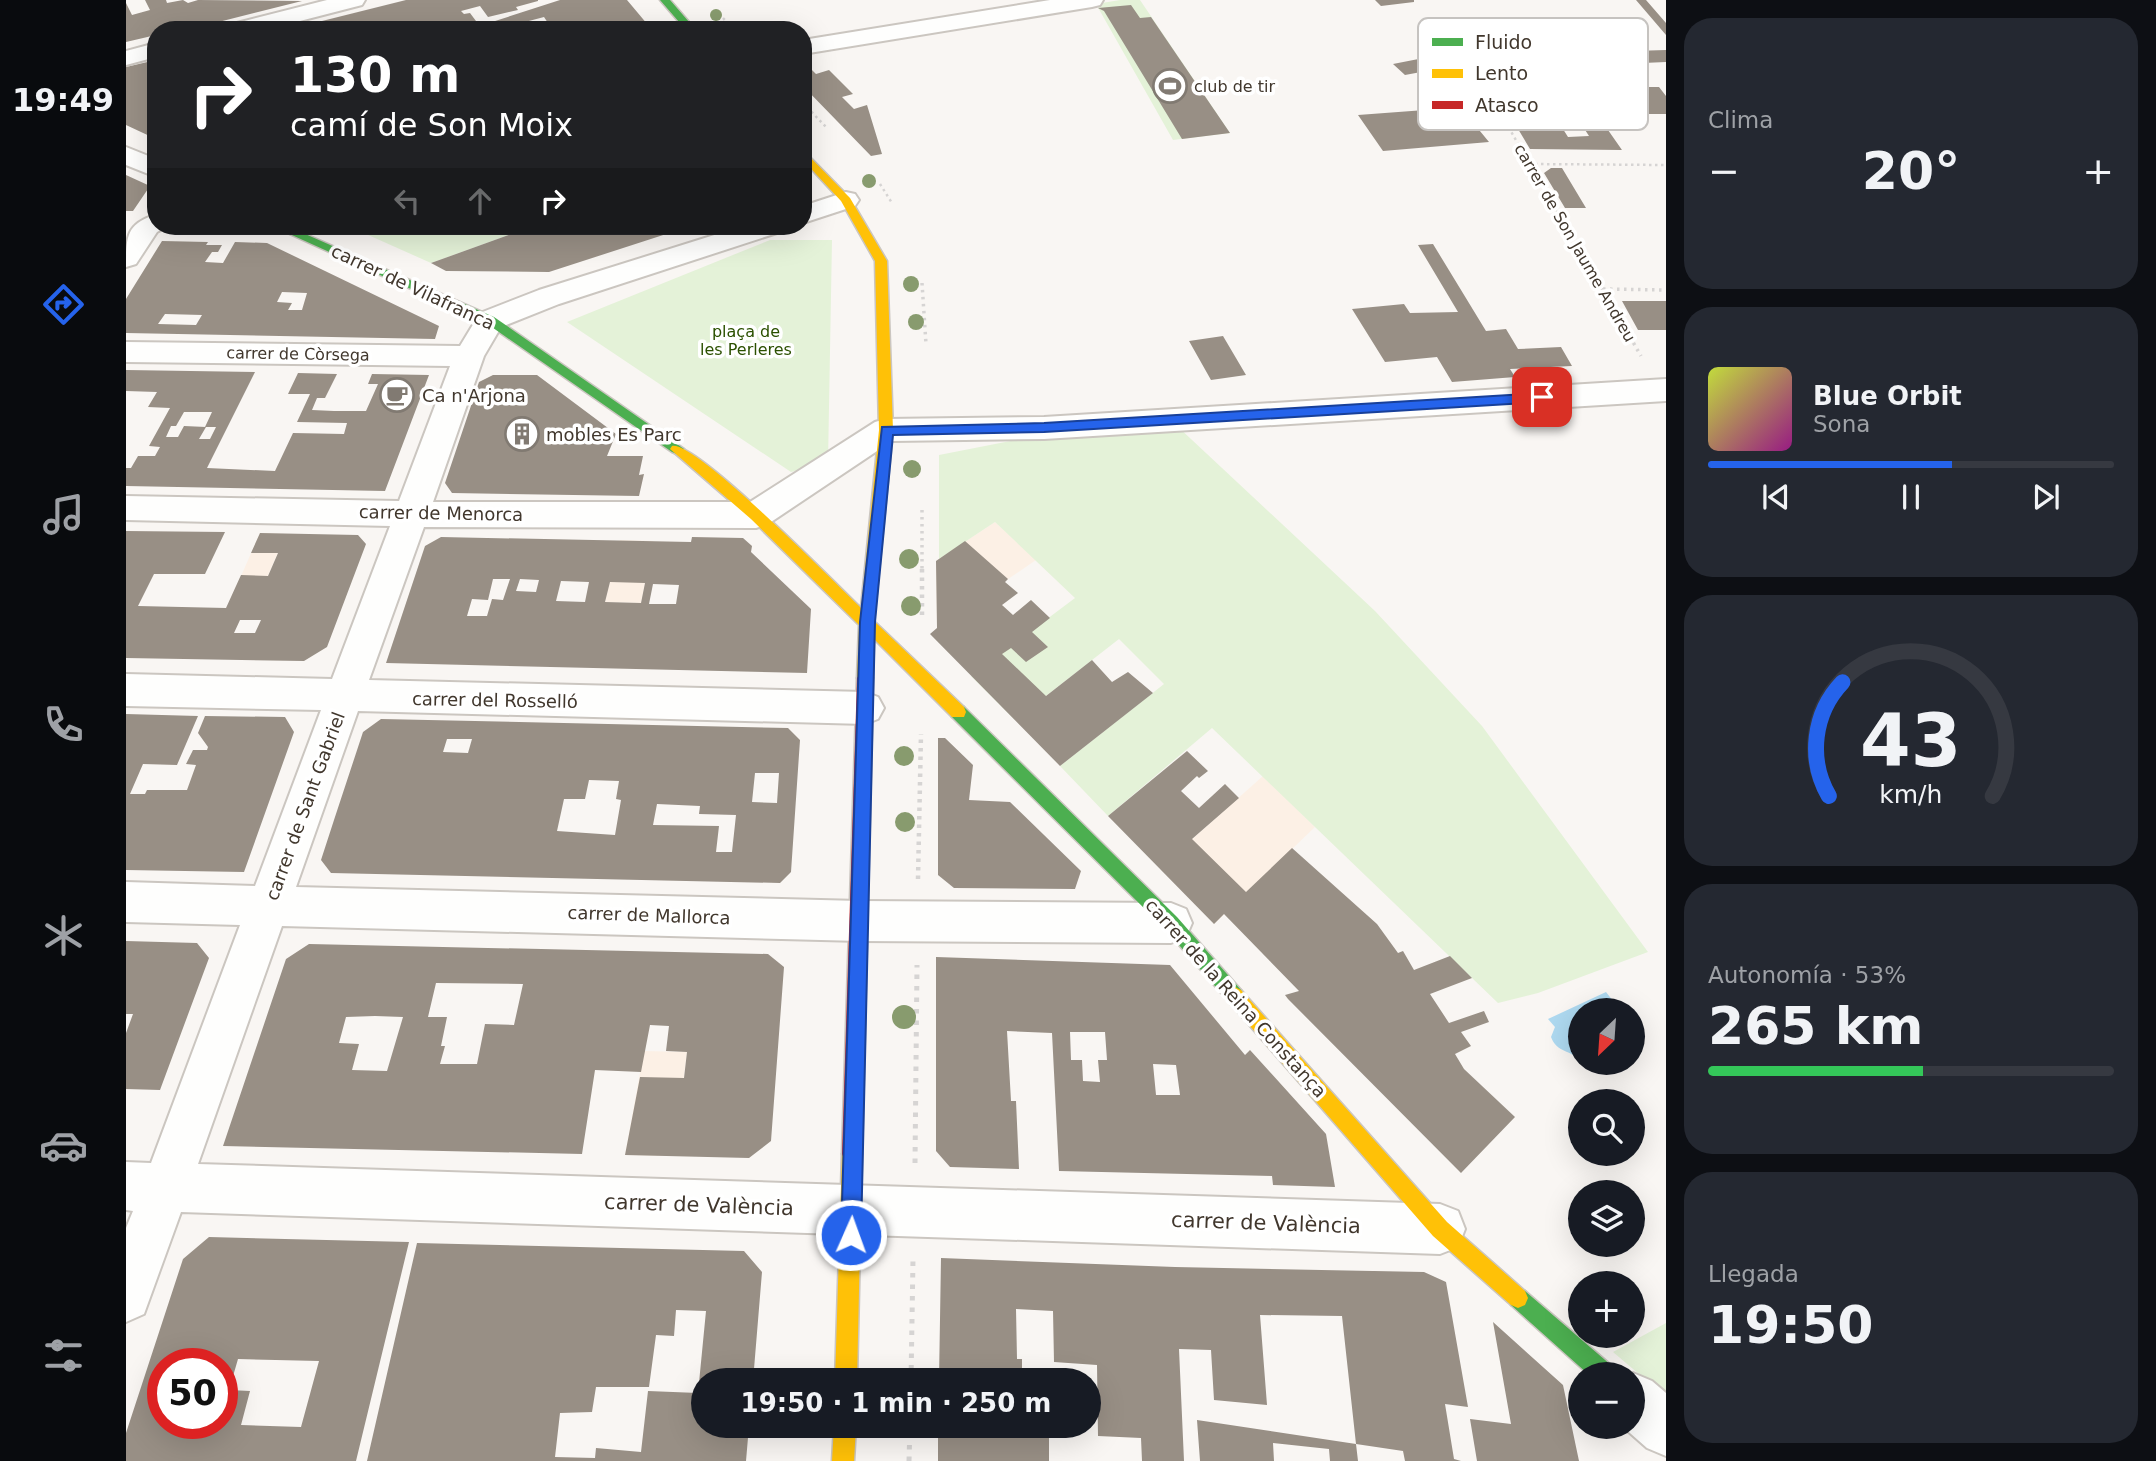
<!DOCTYPE html>
<html lang="es">
<meta charset="utf-8">
<style>
:root{--surface:#171b24;--page:#242831;--text:#f1f3f6;--muted:#9ea1a6;--line:#363941;--accent:#2563eb}
body{margin:0;font-family:"DejaVu Sans",sans-serif;background:var(--page);color:var(--text);height:100vh;display:flex;flex-direction:column;font-size:26px;white-space:nowrap}
*{box-sizing:border-box;margin:0}
p{font-size:23px;color:var(--muted)}
.icon{flex:none;width:38px;height:38px;fill:none;stroke:currentColor;stroke-width:2;stroke-linecap:round;stroke-linejoin:round}
.map{position:relative;flex:1;overflow:hidden}
.details{display:flex;flex-direction:column;gap:18px;padding:18px;background:#0d0f14;width:490px}
.details>*{flex:none}
.guide{position:absolute;left:21px;top:21px;width:665px;height:214px;border-radius:28px;box-shadow:0 7px 28px #0002;background:#202124;color:#fff;overflow:hidden}
.needle{width:46px;rotate:205deg}
.tools{position:absolute;left:1442px;top:998px;display:grid;gap:14px}
.tools a{display:grid;place-items:center;width:77px;height:77px;border-radius:50%;background:var(--surface);box-shadow:0 7px 28px #0002;font-size:35px}
.speed{position:absolute;left:21px;top:1348px;display:flex;gap:14px;font-size:35px;font-weight:700;text-align:center}
.speed>*{display:grid;place-content:center;width:91px;height:91px;border-radius:50%;background:var(--surface);box-shadow:0 7px 28px #0002;line-height:1}
.speed .limit{border:10px solid #d22;background:#fff;color:#111}
.pin{position:absolute;display:grid;place-items:center;width:60px;height:60px;color:#fff;margin:-30px;border-radius:14px;box-shadow:0 4px 10px #0006}
.me{position:absolute;width:77px;margin:-38px;rotate:2deg;stroke-linejoin:round;filter:drop-shadow(0 0 5px #0008)}
.turn{display:flex;align-items:center;gap:24px;height:147px;padding:0 28px;font-size:32px}
.turn .icon{width:91px;height:91px;stroke-width:2.5}
.turn b{display:block;font-size:49px;line-height:60px}
.lanes{display:flex;align-items:center;height:66px;padding:0 28px;background:#0003;justify-content:center;gap:35px;direction:ltr}
.lanes .off{opacity:.35}
.big{font-size:52px;font-weight:600;line-height:1.1}
.details .card{flex:1;display:flex;flex-direction:column;justify-content:center;gap:10px;min-width:0;padding:0 24px;border-radius:28px;background:var(--page)}
.details .dial{align-items:center;gap:0}
.dial svg{height:182px;overflow:visible;fill:none;stroke:var(--line);stroke-width:7;stroke-linecap:round;text-anchor:middle}
.dial text{fill:var(--text);stroke:none}
.song{display:flex;align-items:center;gap:21px}
.cover{width:84px;height:84px;border-radius:10px;background:linear-gradient(135deg,hsl(70 70% 55%),hsl(310 70% 35%))}
.played{height:7px;border-radius:4px;background:linear-gradient(90deg,var(--accent) 60%,var(--line) 60%)}
.keys{display:flex;justify-content:space-around;direction:ltr}
.heat{display:flex;justify-content:space-between;align-items:center;font-size:38px;direction:ltr}
.charge{height:10px;border-radius:5px;background:linear-gradient(90deg,#34c759 53%,var(--line) 0)}
.trip{position:absolute;left:565px;top:1368px;width:410px;height:70px;border-radius:35px;background:var(--surface);box-shadow:0 7px 28px #0002;font-weight:600;line-height:70px;text-align:center}
main{display:flex;flex:1;min-height:0}
.tabs{display:flex;flex-direction:column;width:126px;justify-content:space-around;align-items:center;background:#090b0e;color:var(--muted)}
.tabs .icon{width:49px;height:49px}
.tabs .current{color:var(--accent)}
.tabs b{font-size:32px;color:var(--text)}
.map>svg:first-child{display:block}
.built{fill:#fcf0e5}
.green{fill:#e4f2d8}
.water{fill:#aed9f0}
.building{fill:#988f85;fill-rule:evenodd}
.lines{fill:none;stroke-linecap:round;stroke-linejoin:round}
.street-casing{stroke:#cbc6c0;stroke-width:4}
.fast-casing{stroke:#cbc6c0;stroke-width:3}
.slow-casing{stroke:#cbc6c0;stroke-width:3}
.jam-casing{stroke:#cbc6c0;stroke-width:3}
.path-far3{stroke:#d6d4d3;stroke-width:2.5;stroke-dasharray:2.5 3.5;stroke-linecap:butt}
.path-far2{stroke:#d6d4d3;stroke-width:3.5;stroke-dasharray:2.5 4.5;stroke-linecap:butt}
.path-far1{stroke:#d6d4d3;stroke-width:4.5;stroke-dasharray:3.5 5;stroke-linecap:butt}
.path{stroke:#d6d4d3;stroke-width:5;stroke-dasharray:4.5 7;stroke-linecap:butt}
.street{fill:#fefefd;fill-rule:evenodd}
.fast{fill:#4caf50;fill-rule:evenodd}
.slow{fill:#ffc107;fill-rule:evenodd}
.jam{fill:#c62828;fill-rule:evenodd}
.tree{fill:#889b6e}
.route{fill:#2563eb;stroke:#184099;stroke-width:2}
.labels{text-anchor:middle;dominant-baseline:central;stroke-width:7;stroke-linejoin:round;paint-order:stroke}
.far-poi-label{font-size:16px;fill:#41372d;stroke:#fff;text-anchor:start}
.far-street-label{font-size:16px;fill:#41372d;stroke:#fff}
.far-park-label{font-size:16px;fill:#2b5001;stroke:#fff}
.street-label{font-size:18px;fill:#41372d;stroke:#fff}
.poi-label{font-size:18px;fill:#41372d;stroke:#fff;text-anchor:start}
.near-street-label{font-size:21px;fill:#41372d;stroke:#fff}
.key{fill:#fff;stroke:#c6c3c0;stroke-width:2}
.key-label{font-size:19px;fill:#41372d}
</style>
<main>
<nav class="tabs">
<b>19:49</b>
<svg class="icon current" aria-label="directions" viewBox="0 0 24 24"><path d="M12 3l9 9-9 9-9-9zM9 14v-3h6M13 9l2 2-2 2"/></svg>
<svg class="icon" aria-label="music" viewBox="0 0 24 24"><path d="M9 18V5l10-2v13"/><circle cx="6" cy="18" r="3"/><circle cx="16" cy="16" r="3"/></svg>
<svg class="icon" aria-label="phone" viewBox="0 0 24 24"><path d="M5 4h4l2 5-3 2q2 4 5 5l2-3 5 2v4C11 20 4 13 5 4z"/></svg>
<svg class="icon" aria-label="climate" viewBox="0 0 24 24"><path d="M12 3v18M4 7l16 10M4 17L20 7"/></svg>
<svg class="icon" aria-label="car" viewBox="0 0 24 24"><path d="M5 17H2v-5l4-1 3-4h7l3 4 3 1v5h-3M9 17h6M6 11h13"/><circle cx="7" cy="17" r="2"/><circle cx="17" cy="17" r="2"/></svg>
<svg class="icon" aria-label="filters" viewBox="0 0 24 24"><path d="M4 7h16M4 17h16"/><circle cx="9" cy="7" r="2"/><circle cx="15" cy="17" r="2"/></svg>
</nav>
<div class="map">
<svg width="1540" height="1461" viewBox="0 0 1540 1461">
<rect width="100%" height="100%" fill="#f9f6f3"/>
<!-- built -->
<path class="built" d="M869 522 910 560 811 628 810 561Z
M134 533 160 534 136 589 108 592Z
M494 540 527 541 515 603 479 602Z
M1137 776 1189 827 1088 924 1054 850Z
M518 1051 561 1052 548 1156 499 1155Z"/>
<!-- green -->
<path class="green" d="M994 0H1014L1104 133 1047 140 970 4Z
M222 226H408L305 263Z
M644 240H706L702 463 665 472 441 322Z
M1050 425 1249 611 1356 726 1522 952 1412 993 1372 1003 1086 728 982 816 934 766 1038 684 993 639 889 720 845 676 949 598 869 522 813 559V455L926 433Z
M1540 1323V1397L1487 1352Z"/>
<!-- water -->
<path class="water" d="M1480 992 1494 1010H1454V1060C1445 1050 1431 1053 1425 1037L1429 1027 1422 1019Z"/>
<!-- building -->
<path class="building" d="M19 0H40L41 3 57 0 62 3 72 0 176 1 61 30H30V35L0 42V3L6 15 24 10Z
M280 0H412V1L390 7 392 10 362 17 354 6 335 11 338 14 344 13 353 25 336 30H318L312 22 287 30H160Z
M434 0H501L522 25 504 30H449L446 26 412 30 424 26 418 17 372 29 366 22Z
M1249 0H1288V2L1255 6Z
M1510 0H1520L1540 23V35Z
M1005 5 1014 18 1025 17 1104 133 1056 139 978 11 972 8Z
M1540 50V62L1517 63 1507 51Z
M1318 54 1326 66 1316 68 1305 62 1308 64 1291 68 1295 72 1279 75 1267 64Z
M30 60V89L22 90 26 99 30 98V139L0 125V67Z
M677 61 690 74 703 70 727 94 716 97 728 109 741 105 756 154 745 156 677 86Z
M1365 84H1374L1377 88 1412 89 1419 102H1400L1405 114H1428L1421 103H1431L1441 118H1430L1442 137 1463 136 1443 105 1460 104 1462 108H1466L1463 103H1504L1493 87H1533L1540 96V114H1512L1516 120H1475L1496 150 1404 149Z
M1299 110 1316 128 1349 125 1363 142 1257 151 1232 115Z
M1425 168H1436L1460 208H1439L1418 173Z
M0 175 24 186 7 211H0Z
M408 226H565L423 272 320 271 305 263Z
M36 241 82 242 80 245H96L92 252H86L79 262 97 263 109 242 141 243 313 326 309 339 0 333V299ZM156 292 181 293 176 310H162L166 303 151 302ZM39 314 76 315 70 325 32 324Z
M1307 244 1360 331 1380 329 1392 349 1435 347 1446 366 1384 369 1389 377 1326 382 1311 357 1259 362 1226 309 1278 304 1284 313 1332 312 1292 245Z
M1496 301H1540V330H1512Z
M1097 336 1120 375 1085 380 1063 341Z
M0 370 129 372 81 468 149 471 167 433 218 434 221 423 171 422 184 394H162L172 373 211 374 199 398H191L186 410 208 411H240L252 384H242L246 374 303 375 259 491 0 486V468H5L12 456H29L34 447 23 446 44 408 22 407 31 392 0 391ZM58 412H86L79 427H90L84 439H73L80 427 58 426 52 437H40L45 426H50Z
M367 375H411L490 434 481 456H517L513 475 518 474 513 496 326 493 319 483 353 382Z
M0 531 99 532 79 574H28L12 606 100 608 115 575 142 576 152 553H125L134 533 232 535 240 544 201 647 178 661 0 658ZM114 620H135L129 633H108Z
M315 537 565 542 566 537 617 538 626 546 625 552 685 609 681 673 260 663 299 546ZM367 579H384L377 600 366 599 361 616H341L346 599 362 600ZM394 579 413 580 410 592 390 591ZM435 581 463 582 459 602 430 601ZM484 582 519 583 515 603 479 602ZM527 584 553 585 550 604H523Z
M839 541 882 579 879 582 892 593 876 605 887 615 905 600 924 618 906 632 922 647 900 662 885 648 876 654 920 696 966 660 986 682 1002 672 1027 693 934 766 804 634 811 628 810 561Z
M0 714 72 716 51 765 17 764 4 794H19L21 790H61L70 765 60 764 67 750H81L82 747 72 733 79 716 159 717 168 732 118 872 0 870Z
M255 719 662 728 674 740 665 872 654 883 205 873 195 860 208 820 237 732ZM321 739H346L342 753 317 752ZM629 773H653L651 803 626 802ZM463 780 493 781 490 799 495 800 489 835 431 831 438 799H459ZM531 804 574 806 573 814 610 815 606 852H590L593 826 527 825Z
M812 738H819L847 765 843 800 884 802 955 871 949 889 828 888 812 875Z
M1061 751 1082 771 1073 778 1071 776 1055 791 1073 808 1099 784 1113 798 1066 839 1120 892 1166 848 1251 924 1272 953 1277 951 1288 970 1324 956 1346 978 1304 994 1323 1023 1358 1011 1363 1022 1335 1032 1345 1046 1329 1054 1338 1069 1389 1117 1335 1173 1162 999 1159 995 1173 991 1098 914 1088 924 982 816Z
M0 941 71 943 83 958 34 1090 0 1089V1033L7 1014H0Z
M183 944 642 954 658 967 645 1141 623 1158 499 1155 514 1077 558 1078 561 1052 540 1051 543 1026 524 1025 515 1072 469 1070 456 1154 97 1146 160 959ZM310 983 397 984 388 1025 359 1024 351 1064H314L319 1046H315L321 1017H302ZM249 1016 277 1017 261 1071 226 1070 233 1044 213 1043 220 1017Z
M810 957 1044 965 1119 1055 1124 1050 1200 1134 1209 1187 1147 1185 1146 1176 933 1171 926 1033 881 1031 885 1101H890L893 1169 824 1167 810 1151ZM944 1032H979L981 1060H972L974 1082 957 1081 956 1060H945ZM1027 1064 1050 1065 1054 1095H1030Z
M83 1237 283 1242 230 1461H0V1433L57 1259ZM112 1359 193 1361 175 1427 115 1425 124 1391 103 1390ZM37 1363H96V1423H37Z
M291 1243 618 1251 636 1272 627 1381H578V1426H623L620 1461H241ZM550 1310 580 1311 572 1393 522 1391 515 1452 470 1448 469 1458 429 1457 434 1413 466 1412 470 1387H523L530 1335 548 1336Z
M815 1258 1049 1267 1298 1272 1320 1282 1342 1407 1319 1404 1328 1459 1335 1461H1279L1277 1451 1230 1444 1232 1461H1204L1203 1449 1147 1443 1148 1461H1074L1071 1420 1230 1444 1216 1316 1134 1315 1141 1405 1088 1400 1085 1350 1053 1349 1058 1461H1016L1015 1438 972 1436 971 1365 928 1362 927 1311 890 1309 891 1359H896V1381H813Z
M1367 1322 1437 1385 1453 1461H1351L1344 1419 1385 1424Z
M812 1426H928V1430H923V1461H812Z"/>
<g class="lines">
<!-- street casing -->
<g class="street-casing">
<path id="street" d="M201 0H239L236 5 139 30H100L103 25Z
M924 0H977L974 5 966 7 677 54V40Z
M30 43V57L0 65V51Z
M0 147 30 159V177L0 165Z
M720 192 729 194 733 200 729 206 677 223V206Z
M30 215V226H42L31 232 10 264 0 267C0 238 0 223 30 215Z
M617 226H658L654 232 433 304 375 327 358 356 307 502H624L749 422 760 419 918 417 1540 379V401L918 439 766 441 642 524 630 528 298 527 243 680 739 692 752 697 758 708 752 719 739 724 232 711 170 887 734 901 1045 903 1060 909 1066 923 1060 937 1045 943 734 941 156 926 72 1164 1314 1204 1332 1211 1339 1229 1332 1247 1314 1254 55 1212 18 1314 0 1322V1228L7 1211 0 1210V1162L25 1163 114 925 0 922V882L129 886 195 710 0 706V674L206 679 264 526 0 520V496L273 501 324 366 0 362V342L334 346 354 313 413 290Z
M1507 1373 1526 1381 1540 1393V1456L1521 1448 1496 1426H1507Z"/>
</g>
<!-- fast casing -->
<g class="fast-casing">
<path id="fast" d="M534 0H544L570 30H560Z
M146 226H161L368 317 558 449 551 454 546 452 360 323Z
M832 705 838 707 1051 917 1115 990 1118 996 1115 1002 1109 1005 1103 1002 1039 929 826 717 824 712 826 707Z
M1392 1288 1399 1291 1486 1366 1489 1374H1462L1385 1305 1382 1298 1385 1291Z"/>
</g>
<!-- slow casing -->
<g class="slow-casing">
<path id="slow" d="M677 150 724 198 761 261 767 430 748 621 838 707 840 712 838 717H826L748 639 747 678 744 682H734L731 678 733 625 625 519 544 449 546 446C569 440 711 585 735 608L753 430 749 261 715 201 677 160Z
M1109 987 1115 990 1321 1222 1399 1291 1402 1298 1399 1305 1392 1308 1385 1305 1307 1236 1103 1002 1100 996 1103 990Z
M726 1144 733 1147 736 1154 731 1381H709L716 1154 719 1147Z
M708 1426H730L728 1461H706Z"/>
</g>
<!-- jam casing -->
<g class="jam-casing">
<path id="jam" d="M739 672 744 674 747 678 736 1154 733 1161 726 1164 719 1161 716 1154 731 678 734 674Z"/>
</g>
<!-- path-far3 -->
<path class="path-far3" d="M597 18 608 30
M677 103 700 127
M1403 164 1540 165
M754 184 766 203
M1456 254 1347 66 1352 55 1516 43"/>
<!-- path-far2 -->
<path class="path-far2" d="M1455 252 1515 356
M796 283 800 344
M1477 289 1540 290
M796 510V571"/>
<!-- path-far1 -->
<path class="path-far1" d="M796 569V620
M792 879 795 734"/>
<!-- path -->
<path class="path" d="M789 1163 791 965
M785 1381 787 1259
M783 1461 784 1426"/>
<!-- street -->
<use href="#street" class="street"/>
<!-- fast -->
<use href="#fast" class="fast"/>
<!-- slow -->
<use href="#slow" class="slow"/>
<!-- jam -->
<use href="#jam" class="jam"/>
</g>
<!-- trees -->
<g class="tree">
<circle cx="590" cy="15" r="6"/>
<circle cx="743" cy="181" r="7"/>
<circle cx="785" cy="284" r="8"/>
<circle cx="790" cy="322" r="8"/>
<circle cx="786" cy="469" r="9"/>
<circle cx="783" cy="559" r="10"/>
<circle cx="785" cy="606" r="10"/>
<circle cx="778" cy="756" r="10"/>
<circle cx="779" cy="822" r="10"/>
<circle cx="778" cy="1017" r="12"/>
</g>
<!-- route -->
<path class="route" d="M1416 393 1423 397 1416 402 918 432 767 435 749 622 735 1235 732 1242 725 1245 718 1242 715 1235 734 622 756 427 918 423Z"/>
<!-- icons -->
<defs>
<g id="stadium-ring" transform="scale(1.75)"><circle r="9.5" fill="#fff" stroke="#817a72" stroke-width="1.5"/><path d="M0-5a6.5 5 0 1 0 0 10a6.5 5 0 1 0 0-10ZM-3.5-1.8h7v3.6h-7Z" fill="#817a72"/></g>
<g id="cafe-ring" transform="scale(1.75)"><circle r="9.5" fill="#fff" stroke="#817a72" stroke-width="1.5"/><path d="M-5.5-4.5H6V0H3Q3 3.5 0 3.5H-2.5Q-5.5 3.5-5.5 0ZM3-3.2v2h1.7v-2ZM-6 4.5H4V6H-6Z" fill="#817a72"/></g>
<g id="building-ring" transform="scale(1.75)"><circle r="9.5" fill="#fff" stroke="#817a72" stroke-width="1.5"/><path d="M-4-6H4V6H1V3H-1V6H-4ZM-2.5-4.3h1.7v1.8h-1.7ZM.8-4.3h1.7v1.8H.8ZM-2.5-1h1.7V.8h-1.7ZM.8-1h1.7V.8H.8Z" fill="#817a72"/></g>
</defs>
<g fill-rule="evenodd">
<use href="#stadium-ring" x="1044" y="86"/>
<use href="#cafe-ring" x="271" y="395"/>
<use href="#building-ring" x="396" y="434"/>
</g>
<g class="labels">
<!-- far-poi labels -->
<g class="far-poi-label">
<text x="1068" y="86">club de tir</text>
</g>
<!-- far-street labels -->
<g class="far-street-label">
<text transform="translate(1449 243) rotate(60)">carrer de Son Jaume Andreu</text>
<text transform="translate(172 354) rotate(1)">carrer de Còrsega</text>
</g>
<!-- far-park labels -->
<g class="far-park-label">
<text x="620" y="331">plaça de<tspan x="620" dy="18">les Perleres</tspan></text>
</g>
<!-- street labels -->
<g class="street-label">
<text transform="translate(287 287) rotate(25)">carrer de Vilafranca</text>
<text transform="translate(315 513) rotate(1)">carrer de Menorca</text>
<text transform="translate(369 700) rotate(1)">carrer del Rosselló</text>
<text transform="translate(179 806) rotate(-70)">carrer de Sant Gabriel</text>
<text transform="translate(523 915) rotate(2)">carrer de Mallorca</text>
<text transform="translate(1110 998) rotate(48)">carrer de la Reina Constança</text>
</g>
<!-- poi labels -->
<g class="poi-label">
<text x="296" y="395">Ca n'Arjona</text>
<text x="420" y="434">mobles Es Parc</text>
</g>
<!-- near-street labels -->
<g class="near-street-label">
<text transform="translate(573 1205) rotate(2)">carrer de València</text>
<text transform="translate(1140 1223) rotate(2)">carrer de València</text>
</g>
</g>
<!-- legend -->
<rect x="1292" y="18" width="230" height="112" rx="10" class="key"/>
<rect x="1306" y="38" width="31" height="8" fill="#4caf50"/>
<rect x="1306" y="69" width="31" height="9" fill="#ffc107"/>
<rect x="1306" y="101" width="31" height="8" fill="#c62828"/>
<g class="key-label">
<text x="1349" y="49">Fluido</text>
<text x="1349" y="80">Lento</text>
<text x="1349" y="112">Atasco</text>
</g>
</svg>
<div class="tools">
<a><svg class="needle" viewBox="-14 -14 28 28"><path d="M0-13l5 13h-10z" fill="#e53935"/><path d="M0 13l5-13h-10z" fill="#9ea1a6"/></svg></a>
<a><svg class="icon" aria-label="search" viewBox="0 0 24 24"><circle cx="10" cy="10" r="6"/><path d="M15 15l6 6"/></svg></a>
<a><svg class="icon" aria-label="layers" viewBox="0 0 24 24"><path d="M12 4l9 5-9 5-9-5zM3 14l9 5 9-5"/></svg></a>
<a>+</a>
<a>−</a>
</div>
<div class="speed"><div class="limit">50</div></div>
<div class="pin" style="left:1416px;top:397px;background:#d93025"><svg class="icon" aria-label="arrive" viewBox="0 0 24 24"><path d="M6 21V4h12l-3 4 3 4H6"/></svg></div>
<svg class="me" style="left:725px;top:1235px" viewBox="-20 -20 40 40"><circle r="17" fill="#2563eb" stroke="#fff" stroke-width="3"/><path d="M0-11L8 9 0 5-8 9z" fill="#fff"/></svg>
<div class="trip">19:50 · 1 min · 250 m</div>
<div class="guide">
<div class="turn"><svg class="icon" aria-label="right" viewBox="0 0 24 24"><path d="M7 20v-9h11M14 6l5 5-5 5"/></svg><div><b>130 m</b>camí de Son Moix</div></div>
<div class="lanes"><svg class="icon off" aria-label="left" viewBox="0 0 24 24"><path d="M17 20v-9H6M10 6l-5 5 5 5"/></svg><svg class="icon off" aria-label="ahead" viewBox="0 0 24 24"><path d="M12 20V5M6 11l6-6 6 6"/></svg><svg class="icon" aria-label="right" viewBox="0 0 24 24"><path d="M7 20v-9h11M14 6l5 5-5 5"/></svg></div>
</div>
</div>
<section class="details">
<div class="card"><p>Clima</p>
<div class="heat"><a>−</a><b class="big">20°</b><a>+</a></div>
</div>
<div class="card">
<div class="song"><i class="cover"></i><div><b>Blue Orbit</b><p>Sona</p></div></div>
<div class="played"></div>
<div class="keys"><svg class="icon" aria-label="previous" viewBox="0 0 24 24"><path d="M18 5L8 12l10 7zM5 5v14"/></svg><svg class="icon" aria-label="pause" viewBox="0 0 24 24"><path d="M8 5v14M16 5v14"/></svg><svg class="icon" aria-label="next" viewBox="0 0 24 24"><path d="M6 5l10 7-10 7zM19 5v14"/></svg></div>
</div>
<div class="card dial"><svg viewBox="0 0 100 80">
<path d="M14 69A42 42 0 1 1 86 69"/>
<path d="M14 69A42 42 0 0 1 20 19" stroke="#2563eb"/>
<text x="50" y="56" font-size="32" font-weight="700">43</text>
<text x="50" y="72" font-size="11">km/h</text>
</svg></div>
<div class="card"><p>Autonomía · 53%</p><b class="big">265 km</b><div class="charge"></div></div>
<div class="card"><p>Llegada</p><b class="big">19:50</b></div>
</section>
</main>
